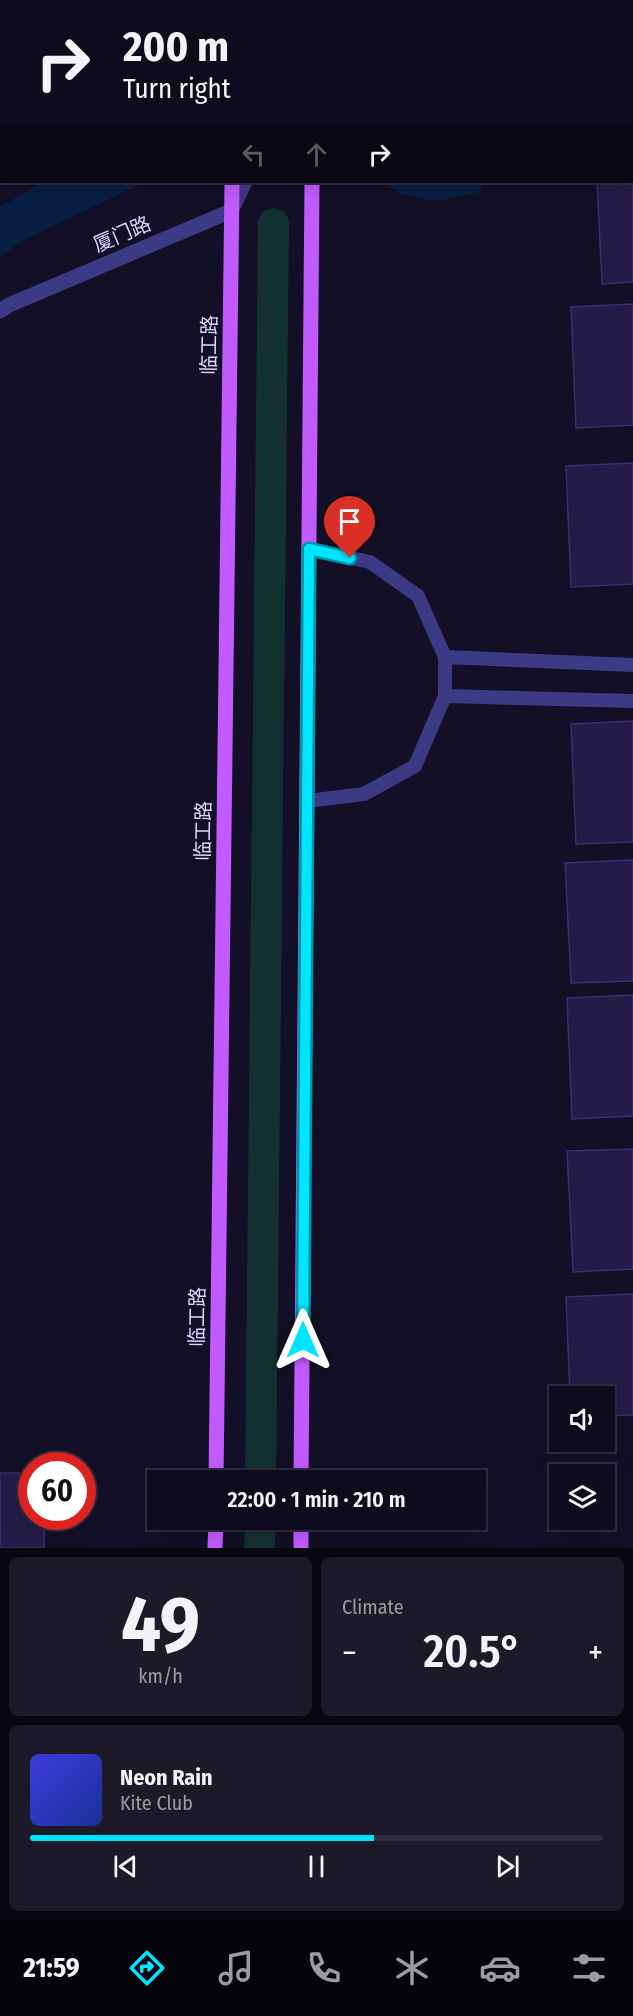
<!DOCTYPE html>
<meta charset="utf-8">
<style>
:root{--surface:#0e0b1c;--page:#1c1929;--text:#f1f3f6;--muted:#9b9ba3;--line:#2e2b3b;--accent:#00e5ff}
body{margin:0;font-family:"Fira Sans Condensed","Noto Sans SC",sans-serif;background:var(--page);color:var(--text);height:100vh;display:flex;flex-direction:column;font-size:22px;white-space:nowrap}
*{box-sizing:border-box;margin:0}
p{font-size:20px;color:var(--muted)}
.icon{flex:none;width:33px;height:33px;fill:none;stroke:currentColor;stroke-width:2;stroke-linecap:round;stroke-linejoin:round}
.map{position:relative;height:1548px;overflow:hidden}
.panel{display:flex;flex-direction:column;gap:9px;padding:9px;background:#08060f;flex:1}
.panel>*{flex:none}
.top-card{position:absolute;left:0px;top:0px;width:633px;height:183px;box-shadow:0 6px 24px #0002,0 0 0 2px var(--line);background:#0e0b1c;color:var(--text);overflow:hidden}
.fabs{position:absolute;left:549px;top:1386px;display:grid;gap:12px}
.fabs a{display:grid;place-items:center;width:66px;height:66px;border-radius:0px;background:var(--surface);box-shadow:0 6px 24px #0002,0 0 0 2px var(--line);font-size:30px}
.speed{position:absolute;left:18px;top:1452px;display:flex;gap:12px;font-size:30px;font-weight:700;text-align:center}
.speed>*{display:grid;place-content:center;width:78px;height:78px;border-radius:50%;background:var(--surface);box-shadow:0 6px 24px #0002,0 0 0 2px var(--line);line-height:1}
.speed .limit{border:9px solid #d22;background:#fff;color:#111}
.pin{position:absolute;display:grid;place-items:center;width:51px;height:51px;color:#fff;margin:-62px -26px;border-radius:50% 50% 50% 0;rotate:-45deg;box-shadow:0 0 6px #0007}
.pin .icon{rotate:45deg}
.me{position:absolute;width:66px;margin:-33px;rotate:0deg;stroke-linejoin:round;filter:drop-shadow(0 0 4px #0008)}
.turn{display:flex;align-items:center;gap:21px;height:126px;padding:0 24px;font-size:27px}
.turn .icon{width:78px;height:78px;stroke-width:2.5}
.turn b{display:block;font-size:42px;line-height:51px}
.lanes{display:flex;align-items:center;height:57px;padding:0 24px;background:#0003;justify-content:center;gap:30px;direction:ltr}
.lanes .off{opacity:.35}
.big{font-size:45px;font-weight:600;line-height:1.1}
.panel .widget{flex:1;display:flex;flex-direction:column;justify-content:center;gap:9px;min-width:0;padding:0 21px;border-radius:9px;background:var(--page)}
.panel .dial{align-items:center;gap:0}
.dial b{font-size:78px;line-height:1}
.song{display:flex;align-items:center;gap:18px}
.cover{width:72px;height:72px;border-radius:9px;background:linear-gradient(135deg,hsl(240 70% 55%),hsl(230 70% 35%))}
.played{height:6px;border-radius:3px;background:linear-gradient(90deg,var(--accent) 60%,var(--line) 60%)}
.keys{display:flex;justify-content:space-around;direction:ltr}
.heat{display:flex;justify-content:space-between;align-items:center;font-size:33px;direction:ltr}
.panel .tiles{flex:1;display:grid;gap:9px;grid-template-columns:1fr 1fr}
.widget:last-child{grid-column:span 2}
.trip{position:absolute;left:147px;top:1470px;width:339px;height:60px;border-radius:0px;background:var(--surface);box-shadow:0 6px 24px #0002,0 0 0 2px var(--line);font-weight:600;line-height:60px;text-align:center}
.tab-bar{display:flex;height:96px;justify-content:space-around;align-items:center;background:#06040b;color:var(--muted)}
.tab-bar .icon{width:42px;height:42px}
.tab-bar .active{color:var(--accent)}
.tab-bar b{font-size:27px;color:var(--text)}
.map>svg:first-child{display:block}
.green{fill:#12302f}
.water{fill:#0a1f44}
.building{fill:#241b47;stroke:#3b2d73;stroke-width:1.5}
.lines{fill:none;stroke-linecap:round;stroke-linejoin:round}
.service{stroke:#3d3a85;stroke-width:14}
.tertiary{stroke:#3d3a85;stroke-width:15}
.primary{stroke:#c25bff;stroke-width:15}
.route-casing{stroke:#0095a6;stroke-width:15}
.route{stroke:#00e5ff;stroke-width:10}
.labels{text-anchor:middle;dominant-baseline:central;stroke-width:6;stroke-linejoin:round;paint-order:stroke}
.street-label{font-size:20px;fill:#d9d4ff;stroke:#130f26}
</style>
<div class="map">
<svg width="633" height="1548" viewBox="0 0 633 1548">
<rect width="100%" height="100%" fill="#130f26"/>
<!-- green -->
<path class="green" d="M469 0H633V11L632 12V2L465 1Z
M273 208 284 211 289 220 276 1480H245L258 220 264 211Z
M245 1520H276L275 1548H244Z"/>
<!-- water -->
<path class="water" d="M43 182H145L26 239 0 256V207Z
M383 182H485L480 192 436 201 402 194Z"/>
<!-- building -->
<path class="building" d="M632 161H633V282L602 284 597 182H632Z
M633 304V425L576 428 571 307Z
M633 463V584L571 587 566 466Z
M633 721V842L576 844 571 724Z
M633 860V981L571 983 565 863Z
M633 995V1116L572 1119 567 998Z
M633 1149V1269L573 1272 567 1151Z
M633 1294V1415L604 1416V1396H570L566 1297Z
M0 1473H32V1516H45L44 1548H0Z"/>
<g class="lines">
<!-- service -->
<path class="service" d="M25 2V0
M445 657 633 665
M445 696 633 701
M307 801 364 794 415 766 445 696V657L418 596 370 562 309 549"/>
<!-- tertiary -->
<path class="tertiary" d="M340 2 341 0
M0 311 9 305 231 211 245 182"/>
<!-- primary -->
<path class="primary" d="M233 2 234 0
M313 2V0
M216 1480 232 182
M301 1480 312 182
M215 1548 216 1520
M301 1548V1520"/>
</g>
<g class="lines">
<!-- route casing -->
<g class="route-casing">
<path id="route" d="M303 1340 309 549 350 558"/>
</g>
<!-- route -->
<use href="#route" class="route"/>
</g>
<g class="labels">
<!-- street labels -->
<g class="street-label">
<text transform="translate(122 234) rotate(-23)">厦门路</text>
<text transform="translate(209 345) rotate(-89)">临工路</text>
<text transform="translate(203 831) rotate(-89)">临工路</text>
<text transform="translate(197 1317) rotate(-89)">临工路</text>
</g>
</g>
</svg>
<div class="fabs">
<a><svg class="icon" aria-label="sound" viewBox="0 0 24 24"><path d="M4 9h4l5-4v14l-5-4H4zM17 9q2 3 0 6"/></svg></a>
<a><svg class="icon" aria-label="layers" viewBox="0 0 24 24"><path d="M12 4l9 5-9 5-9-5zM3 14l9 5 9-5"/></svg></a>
</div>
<div class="speed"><div class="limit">60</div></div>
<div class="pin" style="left:350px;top:558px;background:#d93025"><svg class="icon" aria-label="arrive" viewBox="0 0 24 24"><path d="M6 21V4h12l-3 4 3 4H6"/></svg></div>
<svg class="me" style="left:303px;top:1340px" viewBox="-20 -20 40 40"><path d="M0-17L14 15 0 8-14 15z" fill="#00e5ff" stroke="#fff" stroke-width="4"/></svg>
<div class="trip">22:00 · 1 min · 210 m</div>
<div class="top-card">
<div class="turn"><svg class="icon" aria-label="right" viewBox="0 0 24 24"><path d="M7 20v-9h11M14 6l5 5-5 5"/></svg><div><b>200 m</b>Turn right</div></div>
<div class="lanes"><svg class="icon off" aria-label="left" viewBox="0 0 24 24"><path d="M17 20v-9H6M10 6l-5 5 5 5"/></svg><svg class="icon off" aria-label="ahead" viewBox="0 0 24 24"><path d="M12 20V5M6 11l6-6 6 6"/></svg><svg class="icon" aria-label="right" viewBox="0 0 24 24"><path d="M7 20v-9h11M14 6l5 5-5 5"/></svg></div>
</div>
</div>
<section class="panel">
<div class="tiles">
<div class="widget dial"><b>49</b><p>km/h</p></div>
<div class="widget"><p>Climate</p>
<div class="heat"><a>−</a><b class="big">20.5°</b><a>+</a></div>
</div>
<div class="widget">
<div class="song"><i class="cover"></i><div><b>Neon Rain</b><p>Kite Club</p></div></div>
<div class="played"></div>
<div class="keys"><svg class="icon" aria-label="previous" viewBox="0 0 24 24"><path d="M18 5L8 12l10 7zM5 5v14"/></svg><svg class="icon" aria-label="pause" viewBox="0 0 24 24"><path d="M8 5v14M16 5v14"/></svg><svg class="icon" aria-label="next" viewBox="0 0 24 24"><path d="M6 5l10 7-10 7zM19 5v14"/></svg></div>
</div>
</div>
</section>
<nav class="tab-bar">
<b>21:59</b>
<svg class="icon active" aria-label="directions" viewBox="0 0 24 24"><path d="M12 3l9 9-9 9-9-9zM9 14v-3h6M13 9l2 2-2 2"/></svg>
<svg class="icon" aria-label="music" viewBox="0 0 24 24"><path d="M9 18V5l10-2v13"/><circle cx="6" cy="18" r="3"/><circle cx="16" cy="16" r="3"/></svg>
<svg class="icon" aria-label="phone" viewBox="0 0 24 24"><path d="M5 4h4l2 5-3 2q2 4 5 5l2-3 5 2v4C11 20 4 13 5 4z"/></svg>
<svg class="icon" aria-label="climate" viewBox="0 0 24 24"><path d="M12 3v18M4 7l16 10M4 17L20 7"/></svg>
<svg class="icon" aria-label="car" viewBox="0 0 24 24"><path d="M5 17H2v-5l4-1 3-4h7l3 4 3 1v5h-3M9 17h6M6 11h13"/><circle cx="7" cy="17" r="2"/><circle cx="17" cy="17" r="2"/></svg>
<svg class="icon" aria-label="filters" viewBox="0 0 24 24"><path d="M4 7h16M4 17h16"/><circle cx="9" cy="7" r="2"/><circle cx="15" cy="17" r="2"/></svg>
</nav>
